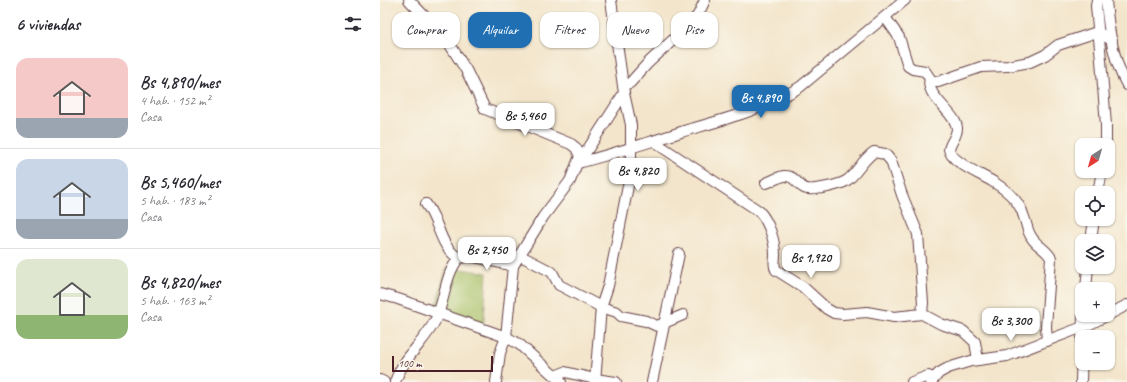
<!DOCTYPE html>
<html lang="es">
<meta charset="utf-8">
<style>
body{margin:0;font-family:Caveat,sans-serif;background:#f2f2f3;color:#2b2b33;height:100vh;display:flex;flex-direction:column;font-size:15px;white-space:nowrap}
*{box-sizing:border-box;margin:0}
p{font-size:13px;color:#7c7c81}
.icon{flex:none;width:22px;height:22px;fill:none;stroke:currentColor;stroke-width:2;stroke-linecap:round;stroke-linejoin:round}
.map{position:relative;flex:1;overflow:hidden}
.side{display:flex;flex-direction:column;background:#fff;width:380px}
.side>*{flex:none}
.top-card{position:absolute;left:12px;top:12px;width:380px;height:36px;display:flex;gap:8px}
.needle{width:26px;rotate:217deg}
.buttons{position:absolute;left:695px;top:138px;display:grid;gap:8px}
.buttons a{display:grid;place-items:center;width:40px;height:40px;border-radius:8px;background:#fff;box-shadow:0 1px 3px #0004;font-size:20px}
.scale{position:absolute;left:12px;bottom:10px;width:101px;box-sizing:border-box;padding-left:4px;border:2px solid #4a1f2b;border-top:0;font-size:11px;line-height:14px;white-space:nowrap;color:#4a1f2b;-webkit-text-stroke:3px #fbf7ec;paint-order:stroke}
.price{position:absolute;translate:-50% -34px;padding:0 9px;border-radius:8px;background:#fff;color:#222;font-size:13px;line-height:26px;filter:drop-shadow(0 1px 2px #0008)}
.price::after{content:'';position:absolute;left:50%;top:24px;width:12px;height:9px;margin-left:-6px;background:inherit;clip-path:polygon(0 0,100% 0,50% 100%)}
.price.on{background:#1f6fb2;color:#fff}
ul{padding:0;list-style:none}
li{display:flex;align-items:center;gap:12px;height:100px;padding:0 16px}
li+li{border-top:1px solid #e1e1e2}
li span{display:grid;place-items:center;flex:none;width:112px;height:80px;border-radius:12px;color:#555}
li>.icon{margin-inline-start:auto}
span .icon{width:48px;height:48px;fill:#fffc;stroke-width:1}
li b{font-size:17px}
h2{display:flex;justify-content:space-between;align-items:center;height:48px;padding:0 16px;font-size:17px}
.chip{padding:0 14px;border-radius:12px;background:#fff;box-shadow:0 1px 3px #0004;font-size:14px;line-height:36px}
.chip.on{background:#1f6fb2;color:#fff}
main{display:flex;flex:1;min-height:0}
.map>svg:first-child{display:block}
.green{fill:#a7c066;stroke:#787048}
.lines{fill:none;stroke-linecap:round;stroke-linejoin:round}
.minor-casing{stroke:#633d43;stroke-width:12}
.minor{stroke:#fff;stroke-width:10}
</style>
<main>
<section class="side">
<h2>6 viviendas<svg class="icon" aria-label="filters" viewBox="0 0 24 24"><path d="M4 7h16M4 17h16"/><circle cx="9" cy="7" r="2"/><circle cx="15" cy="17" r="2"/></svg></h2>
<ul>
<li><span style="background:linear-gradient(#f6c9c9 75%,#9aa5b1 0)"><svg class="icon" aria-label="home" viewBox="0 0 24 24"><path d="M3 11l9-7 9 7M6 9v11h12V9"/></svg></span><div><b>Bs 4,890/mes</b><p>4 hab. · 152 m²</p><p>Casa</p></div></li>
<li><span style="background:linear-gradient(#c9d6e8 75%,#9aa5b1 0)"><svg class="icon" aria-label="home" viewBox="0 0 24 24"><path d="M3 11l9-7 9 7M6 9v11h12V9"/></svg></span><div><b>Bs 5,460/mes</b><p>5 hab. · 183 m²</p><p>Casa</p></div></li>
<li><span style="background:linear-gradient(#dfe7d0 70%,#8fb573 0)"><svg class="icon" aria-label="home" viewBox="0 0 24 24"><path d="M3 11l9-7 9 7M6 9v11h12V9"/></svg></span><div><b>Bs 4,820/mes</b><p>5 hab. · 163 m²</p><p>Casa</p></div></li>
</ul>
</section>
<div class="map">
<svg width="747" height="382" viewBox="0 0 747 382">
<rect width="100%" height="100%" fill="#fbf7ec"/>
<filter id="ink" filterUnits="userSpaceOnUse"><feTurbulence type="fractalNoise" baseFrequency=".025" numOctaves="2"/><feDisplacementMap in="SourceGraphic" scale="8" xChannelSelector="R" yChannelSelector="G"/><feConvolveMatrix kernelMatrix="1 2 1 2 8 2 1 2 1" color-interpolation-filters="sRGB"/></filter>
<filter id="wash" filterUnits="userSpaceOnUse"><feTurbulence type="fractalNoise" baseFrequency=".012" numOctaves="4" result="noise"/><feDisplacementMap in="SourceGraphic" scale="16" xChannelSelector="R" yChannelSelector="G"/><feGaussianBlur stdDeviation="0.9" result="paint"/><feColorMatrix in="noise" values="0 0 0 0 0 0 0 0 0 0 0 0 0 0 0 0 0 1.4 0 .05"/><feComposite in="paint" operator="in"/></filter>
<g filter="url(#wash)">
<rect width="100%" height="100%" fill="#f3e5cb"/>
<!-- green -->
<polygon class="green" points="67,267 107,273 103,331 54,312"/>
</g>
<g filter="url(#ink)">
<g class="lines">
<!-- minor casing -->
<g class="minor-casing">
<g id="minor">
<polyline points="29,0 67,40 86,70 105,109 191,144 196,148 200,156 190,181 163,217 133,266 126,337 120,353 116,382"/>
<polyline points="717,0 716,6 721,60 726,125 726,145"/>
<path d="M726,0C728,27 733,61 747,85"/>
<polyline points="505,17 519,37 528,66 533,69 545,71 551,80 558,82 601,67 628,66 650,62 665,55 678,45 714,33 719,33 732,40"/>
<path d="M550,79C544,95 576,113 577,128C577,137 571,141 569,149C570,162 603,175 615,183C628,191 640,202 644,217C647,225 647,231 652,238C657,246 666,249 671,258L666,326L667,341"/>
<polyline points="243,85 250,83 268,63 309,25 318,15 325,0"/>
<path d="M276,141L279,145L379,211C389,222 395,241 395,255C395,261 393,265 396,270L423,287L447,309L454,313L463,314L487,312L514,317L542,314L561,324L583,331L595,342L598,360"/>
<polyline points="200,156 206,152 244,93"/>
<path d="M198,163C233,154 266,143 301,132C342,120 383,110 420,87L525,0"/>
<path d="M386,183C392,181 398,177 404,176C414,175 417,184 424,188C431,192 459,185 466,181C476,175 482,160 494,152L505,154L511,161L522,195L538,234L543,303L542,314"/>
<polyline points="718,193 722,171"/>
<path d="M46,204C60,222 59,247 79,258"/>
<polyline points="711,241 714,219"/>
<polyline points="139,255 172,272 179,285 183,287 221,307 237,312 241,316 266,321 277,326 303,315"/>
<polyline points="706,289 708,267"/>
<polyline points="0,294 18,299 126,337 139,344 181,382"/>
<polyline points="728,315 747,305"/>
<polyline points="175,376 185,372 215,379 236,382"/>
<polyline points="0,380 4,382"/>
<path d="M15,382C23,357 45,342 56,319C65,300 65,274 79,258L90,256L133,266"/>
<polyline points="215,382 221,307 228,286 251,171 251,125 244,93 231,0"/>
<polyline points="272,382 299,254"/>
<polyline points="532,382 548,376 554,378"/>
<polyline points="551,382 559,373 568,368 591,361 627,356 708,325 728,315"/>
<polyline points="701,382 703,315"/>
</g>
</g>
<!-- minor -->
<use href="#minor" class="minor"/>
</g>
</g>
</svg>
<div class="buttons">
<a><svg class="needle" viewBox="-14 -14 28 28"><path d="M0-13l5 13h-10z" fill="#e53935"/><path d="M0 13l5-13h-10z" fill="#7c7c81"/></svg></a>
<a><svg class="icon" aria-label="locate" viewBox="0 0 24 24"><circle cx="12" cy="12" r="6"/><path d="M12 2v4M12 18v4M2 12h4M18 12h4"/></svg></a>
<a><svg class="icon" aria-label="layers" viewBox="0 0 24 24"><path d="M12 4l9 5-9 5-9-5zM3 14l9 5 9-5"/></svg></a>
<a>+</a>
<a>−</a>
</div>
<div class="scale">100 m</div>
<b class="price on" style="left:381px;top:119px">Bs 4,890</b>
<b class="price" style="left:145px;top:137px">Bs 5,460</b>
<b class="price" style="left:258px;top:192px">Bs 4,820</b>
<b class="price" style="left:107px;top:271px">Bs 2,450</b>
<b class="price" style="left:431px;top:279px">Bs 1,920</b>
<b class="price" style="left:631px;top:342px">Bs 3,300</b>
<div class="top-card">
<a class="chip">Comprar</a>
<a class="chip on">Alquilar</a>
<a class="chip">Filtros</a>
<a class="chip">Nuevo</a>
<a class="chip">Piso</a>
</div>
</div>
</main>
